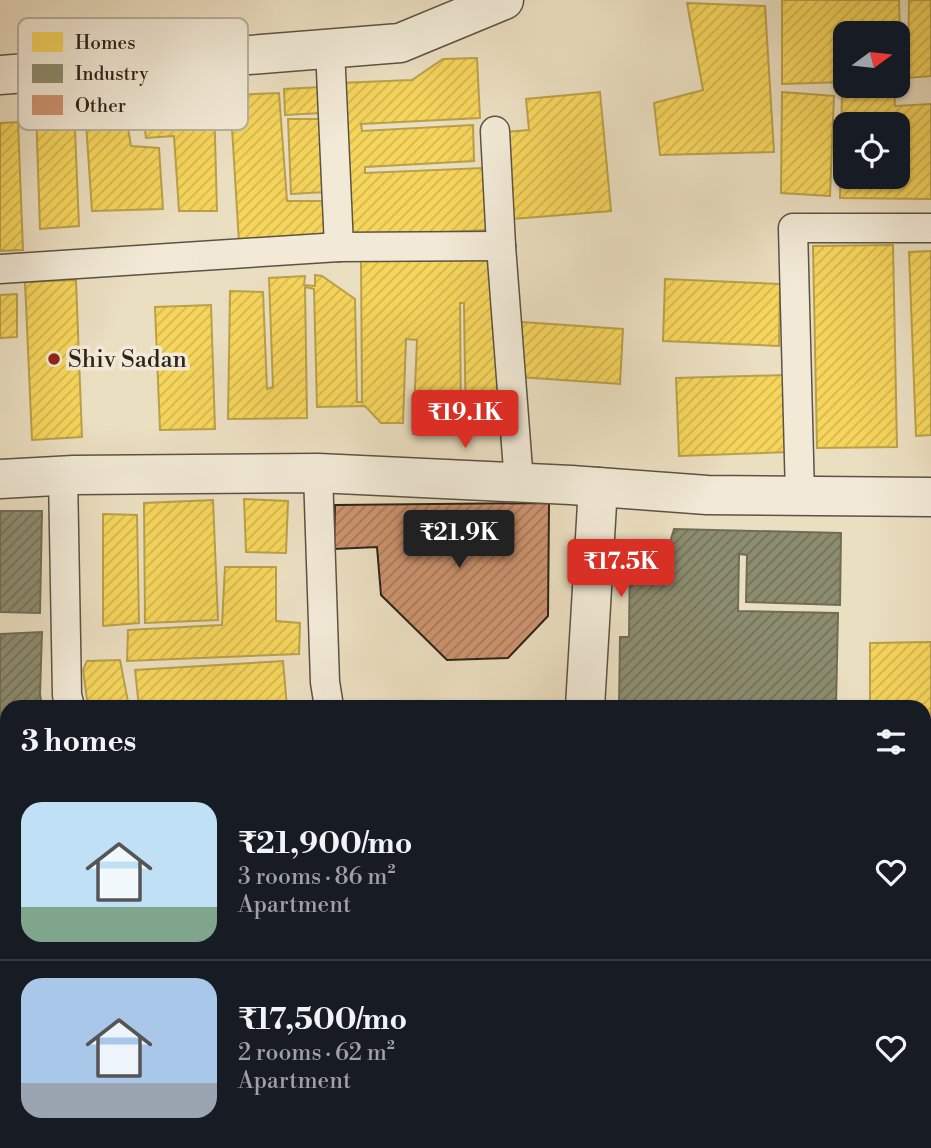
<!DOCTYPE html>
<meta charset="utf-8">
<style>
body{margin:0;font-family:"Libre Bodoni",serif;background:#20242c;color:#f1f3f6;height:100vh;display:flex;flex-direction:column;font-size:26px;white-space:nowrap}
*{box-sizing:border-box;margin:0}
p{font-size:23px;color:#9ea1a6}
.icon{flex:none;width:38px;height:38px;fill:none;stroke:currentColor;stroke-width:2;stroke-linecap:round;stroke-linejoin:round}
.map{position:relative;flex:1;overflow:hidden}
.details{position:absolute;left:0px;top:700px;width:931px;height:448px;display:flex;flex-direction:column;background:#171b24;border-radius:21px 21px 0 0;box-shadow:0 2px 5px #0004}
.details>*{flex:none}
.needle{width:46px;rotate:75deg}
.fabs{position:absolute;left:833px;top:21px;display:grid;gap:14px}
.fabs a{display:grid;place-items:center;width:77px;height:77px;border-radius:14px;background:#171b24;box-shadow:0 2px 5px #0004;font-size:35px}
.price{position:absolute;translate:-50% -60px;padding:0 16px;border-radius:7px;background:#d93025;color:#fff;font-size:23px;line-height:46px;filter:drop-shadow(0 2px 4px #0008)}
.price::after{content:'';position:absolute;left:50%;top:42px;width:21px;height:16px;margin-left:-10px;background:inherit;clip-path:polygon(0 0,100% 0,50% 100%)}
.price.on{background:#222;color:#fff}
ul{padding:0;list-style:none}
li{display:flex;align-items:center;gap:21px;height:175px;padding:0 21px}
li+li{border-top:2px solid #363941}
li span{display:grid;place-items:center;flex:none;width:196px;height:140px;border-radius:21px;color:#555}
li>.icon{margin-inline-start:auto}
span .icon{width:84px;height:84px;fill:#fffc;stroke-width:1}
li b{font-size:30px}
h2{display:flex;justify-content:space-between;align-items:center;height:84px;padding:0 21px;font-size:30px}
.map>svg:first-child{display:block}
.water{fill:url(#water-waves);stroke:#6e8073;stroke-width:2}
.homes{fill:url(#homes-hatch);stroke:#baa048;stroke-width:2;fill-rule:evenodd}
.industry{fill:url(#industry-hatch);stroke:#706d55;stroke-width:2}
.building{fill:url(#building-hatch);stroke:#2d241b;stroke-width:2}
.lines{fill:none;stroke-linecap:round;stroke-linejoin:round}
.service-casing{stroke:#5c5344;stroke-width:31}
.minor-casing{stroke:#5c5344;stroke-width:41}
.service{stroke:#f2ead7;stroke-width:28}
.minor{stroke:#f2ead7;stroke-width:38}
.poi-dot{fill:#8f2418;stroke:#f2ead7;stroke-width:2.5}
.labels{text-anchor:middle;stroke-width:7;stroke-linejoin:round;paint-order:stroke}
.poi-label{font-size:24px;fill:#2d241b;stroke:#f2ead7;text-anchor:start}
.key{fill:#f2ead7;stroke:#b7af9f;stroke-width:2}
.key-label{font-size:19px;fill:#2d241b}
</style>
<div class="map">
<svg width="931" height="1148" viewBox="0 0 931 1148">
<defs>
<pattern id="water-waves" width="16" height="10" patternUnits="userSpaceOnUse" patternTransform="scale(1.75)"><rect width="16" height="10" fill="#99bdad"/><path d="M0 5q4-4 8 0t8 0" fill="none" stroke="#84a294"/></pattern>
<pattern id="homes-hatch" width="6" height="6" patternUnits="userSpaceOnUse" patternTransform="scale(1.75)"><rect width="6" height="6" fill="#f6d55c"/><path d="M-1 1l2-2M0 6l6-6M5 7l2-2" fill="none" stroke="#d3b74f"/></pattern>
<pattern id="industry-hatch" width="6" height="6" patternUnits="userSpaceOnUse" patternTransform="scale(1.75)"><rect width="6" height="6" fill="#8c8c6e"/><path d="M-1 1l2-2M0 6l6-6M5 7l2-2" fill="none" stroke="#73725a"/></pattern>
<pattern id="building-hatch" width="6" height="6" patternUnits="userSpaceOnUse" patternTransform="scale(1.75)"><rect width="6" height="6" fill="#cd9470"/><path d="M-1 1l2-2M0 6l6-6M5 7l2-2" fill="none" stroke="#a7795b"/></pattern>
</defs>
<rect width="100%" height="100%" fill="#ebdfc1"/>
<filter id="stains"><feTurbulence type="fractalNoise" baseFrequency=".00286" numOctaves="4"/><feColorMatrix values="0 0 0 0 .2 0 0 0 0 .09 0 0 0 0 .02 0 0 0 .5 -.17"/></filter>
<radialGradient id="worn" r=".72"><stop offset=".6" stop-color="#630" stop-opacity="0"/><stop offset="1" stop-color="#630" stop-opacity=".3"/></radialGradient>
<!-- water -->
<polygon class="water" points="0,984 7,984 7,1126 5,1131 0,1132"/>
<!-- homes -->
<g class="homes">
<polygon points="782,0 899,0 901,81 898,81 898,33 845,33 845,82 782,84"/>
<polygon points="909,0 931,0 931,76 908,78"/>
<polygon points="687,3 765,6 774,152 660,155 654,103 703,90"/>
<polygon points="477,58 480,118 361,124 362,131 473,125 474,161 365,167 365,173 483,168 487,230 346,237 339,83 412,80 443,59"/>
<polygon points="321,87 322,113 285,115 284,89"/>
<path d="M894,87L895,106L931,104V199L840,198L842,91ZM845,124H898V177H845Z"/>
<polygon points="600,92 611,211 513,219 505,132 529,130 526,99"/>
<polygon points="782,92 834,96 830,196 781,193"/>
<polygon points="279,93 287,201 326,201 327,238 239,243 230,95"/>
<polygon points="214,102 217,211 179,211 174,136 146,138 142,104"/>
<polygon points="74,107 79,226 40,229 36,110"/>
<polygon points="126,116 131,146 159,148 163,209 92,211 86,123"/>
<polygon points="288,119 323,119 326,192 291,194"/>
<polygon points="18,122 23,250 0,251 0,123"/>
<polygon points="893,245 897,447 817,448 813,246"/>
<polygon points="931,251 931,435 916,436 909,252"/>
<polygon points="492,253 506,434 466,435 464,303 460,303 461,435 413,434 417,340 406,339 403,423 381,423 365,406 317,407 314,289 305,287 307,418 228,419 230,291 263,292 267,389 273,387 269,278 305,276 304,285 315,286 315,275 322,276 355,299 357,402 362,402 361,258"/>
<polygon points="665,279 780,284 779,346 663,341"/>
<polygon points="76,280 82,437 32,440 25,282"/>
<polygon points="17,294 17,337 0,338 0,295"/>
<polygon points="211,305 215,429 160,430 155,307"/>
<polygon points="522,322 623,329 620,384 519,377"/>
<polygon points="786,375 789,452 679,456 676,378"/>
<polygon points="244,499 288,501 286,553 246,552"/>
<polygon points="213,500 218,620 145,623 144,503"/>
<polygon points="103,514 137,515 139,623 103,626"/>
<polygon points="225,567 276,567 276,621 300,623 299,654 127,661 128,630 222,625"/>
<polygon points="931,642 931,747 924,747 924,707 870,707 870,643"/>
<polygon points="120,660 129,707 88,707 83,670 87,661"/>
<polygon points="283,661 287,707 139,707 135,670"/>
<polygon points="931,786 931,905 924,905 924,787"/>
<polygon points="36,1141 126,1141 127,1148 36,1148"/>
<rect x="403" y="1141" width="114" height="7"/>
</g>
<!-- industry -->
<g class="industry">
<polygon points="0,511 42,511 40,613 0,612"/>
<polygon points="674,529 841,533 840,605 746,602 747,555 739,554 738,611 838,613 836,707 619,707 620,637 629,637 630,551 667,552"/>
<polygon points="42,632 40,694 42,707 7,707 7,824 0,825 0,634"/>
<rect x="0" y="905" width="7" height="48"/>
<polygon points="924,1012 931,1012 931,1068 924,1067"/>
<polygon points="931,1074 931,1140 926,1140"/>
<polygon points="274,1141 346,1141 346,1148 275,1148"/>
<polygon points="662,1141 726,1141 726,1145"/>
</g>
<!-- building -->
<polygon class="building" points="549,503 548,616 508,658 447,660 381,595 377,547 334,549 335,505"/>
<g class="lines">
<!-- service casing -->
<g class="service-casing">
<g id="service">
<polyline points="330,49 339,247"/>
<polyline points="495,131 501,246 519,483"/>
<polyline points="0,269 339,247 501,246"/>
<polyline points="318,473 325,682 329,707"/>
<polyline points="63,475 67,695 70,707"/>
<polyline points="800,496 793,228 931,228"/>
<polyline points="152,1141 153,1148"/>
<polyline points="380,1141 380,1148"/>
</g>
</g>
<!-- minor casing -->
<g class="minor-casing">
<g id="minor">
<polyline points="0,75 400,43 504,0"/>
<polyline points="0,479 74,475 318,473 571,485 707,495 931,497"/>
<polyline points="585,707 598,487"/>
<polyline points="924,930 931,930"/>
<polyline points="565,1148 565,1141"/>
</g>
</g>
<!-- service -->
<use href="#service" class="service"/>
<!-- minor -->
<use href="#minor" class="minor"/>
</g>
<!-- markers -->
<circle class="poi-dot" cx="54" cy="359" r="7"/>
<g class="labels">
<!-- poi labels -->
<g class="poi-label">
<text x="68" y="367">Shiv Sadan</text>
</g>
</g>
<!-- legend -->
<rect x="18" y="18" width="230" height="112" rx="10" class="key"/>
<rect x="32" y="32" width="31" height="20" fill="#f6d55c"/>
<rect x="32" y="64" width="31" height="19" fill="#8c8c6e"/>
<rect x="32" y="95" width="31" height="20" fill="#cd9470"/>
<g class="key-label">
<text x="75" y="49">Homes</text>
<text x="75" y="80">Industry</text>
<text x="75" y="112">Other</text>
</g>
<rect width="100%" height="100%" filter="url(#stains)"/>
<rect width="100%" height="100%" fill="url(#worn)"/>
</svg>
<div class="fabs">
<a><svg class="needle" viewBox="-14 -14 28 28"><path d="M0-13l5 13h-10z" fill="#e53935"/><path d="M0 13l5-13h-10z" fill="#9ea1a6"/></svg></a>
<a><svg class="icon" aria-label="locate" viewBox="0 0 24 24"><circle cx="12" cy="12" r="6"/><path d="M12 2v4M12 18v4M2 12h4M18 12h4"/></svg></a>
</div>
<b class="price" style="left:465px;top:450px">₹19.1K</b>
<b class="price on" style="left:459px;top:570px">₹21.9K</b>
<b class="price" style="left:621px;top:599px">₹17.5K</b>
<section class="details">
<h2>3 homes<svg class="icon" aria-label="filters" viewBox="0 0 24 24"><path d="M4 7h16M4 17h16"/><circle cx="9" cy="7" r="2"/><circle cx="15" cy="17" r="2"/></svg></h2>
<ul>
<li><span style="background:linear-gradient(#bfe0f5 75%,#7fa58c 0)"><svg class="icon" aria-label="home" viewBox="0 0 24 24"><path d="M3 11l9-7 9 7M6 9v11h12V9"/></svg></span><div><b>₹21,900/mo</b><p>3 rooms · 86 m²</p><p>Apartment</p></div><svg class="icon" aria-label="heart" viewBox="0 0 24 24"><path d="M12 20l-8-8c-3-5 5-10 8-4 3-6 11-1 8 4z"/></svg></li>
<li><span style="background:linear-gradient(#a9c7e8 75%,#9aa5b1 0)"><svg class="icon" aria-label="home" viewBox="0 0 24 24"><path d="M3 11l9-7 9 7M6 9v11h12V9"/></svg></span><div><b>₹17,500/mo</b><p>2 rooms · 62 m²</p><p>Apartment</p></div><svg class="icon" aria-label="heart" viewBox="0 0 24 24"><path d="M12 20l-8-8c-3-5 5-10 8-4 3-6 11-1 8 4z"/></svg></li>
</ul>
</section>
</div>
